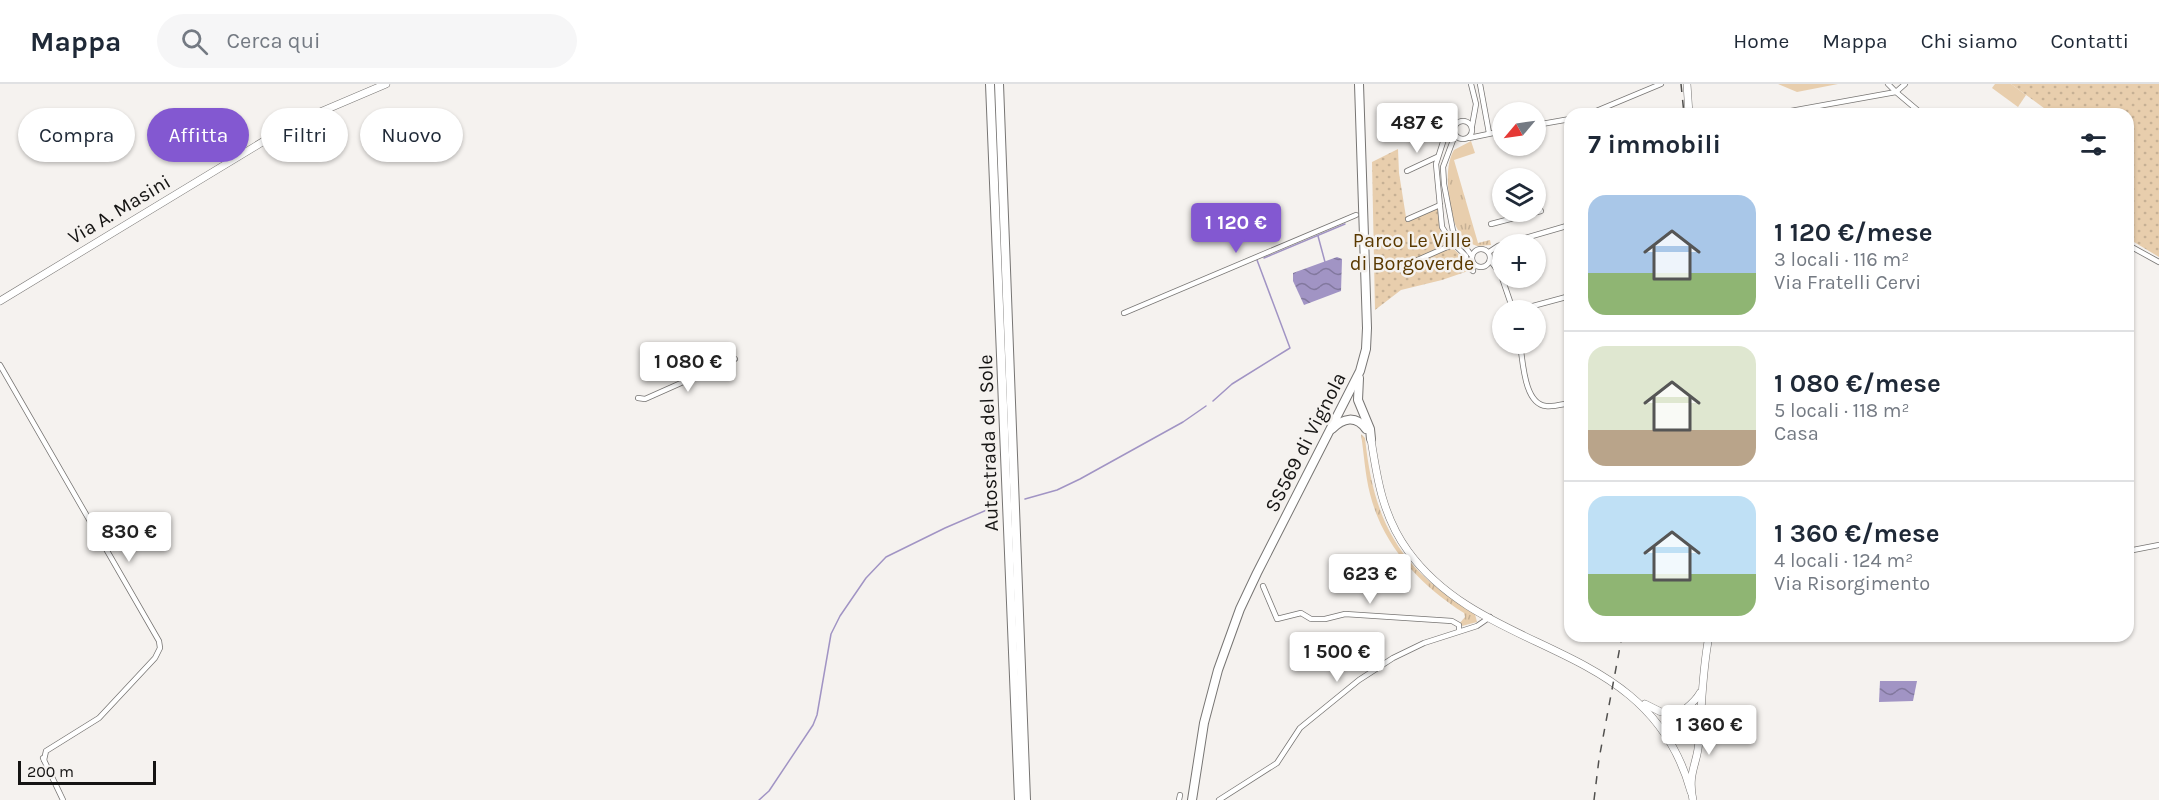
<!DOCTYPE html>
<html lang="it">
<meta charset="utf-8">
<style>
body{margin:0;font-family:Karla,sans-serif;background:#f6f6f7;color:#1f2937;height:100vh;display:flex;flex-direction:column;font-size:22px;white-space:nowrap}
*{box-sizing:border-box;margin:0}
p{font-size:20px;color:#747a83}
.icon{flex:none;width:33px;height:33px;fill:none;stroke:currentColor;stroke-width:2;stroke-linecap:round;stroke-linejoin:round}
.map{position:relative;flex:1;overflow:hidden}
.drawer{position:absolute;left:1564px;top:24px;width:570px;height:534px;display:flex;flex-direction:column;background:#fff;border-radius:18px;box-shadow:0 2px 4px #0004}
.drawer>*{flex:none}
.banner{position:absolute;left:18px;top:24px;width:570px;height:54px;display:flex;gap:12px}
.needle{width:39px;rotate:241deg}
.fabs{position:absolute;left:1492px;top:18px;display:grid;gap:12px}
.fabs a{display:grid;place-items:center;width:54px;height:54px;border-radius:50%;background:#fff;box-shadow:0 2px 4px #0004;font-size:30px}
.scale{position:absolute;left:18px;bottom:15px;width:138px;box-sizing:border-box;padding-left:6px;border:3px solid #151413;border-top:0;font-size:16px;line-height:21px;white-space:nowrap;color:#151413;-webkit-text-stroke:4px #f5f2ef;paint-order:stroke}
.price{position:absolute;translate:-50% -51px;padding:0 14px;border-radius:6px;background:#fff;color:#222;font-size:20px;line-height:39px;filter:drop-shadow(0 2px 3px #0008)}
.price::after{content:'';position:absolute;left:50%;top:36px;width:18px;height:14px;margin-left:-9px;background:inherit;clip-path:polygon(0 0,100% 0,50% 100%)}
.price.on{background:#8358d1;color:#fff}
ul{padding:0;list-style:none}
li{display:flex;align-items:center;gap:18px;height:150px;padding:0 24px}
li+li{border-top:2px solid #e0e1e3}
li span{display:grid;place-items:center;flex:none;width:168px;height:120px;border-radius:18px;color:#555}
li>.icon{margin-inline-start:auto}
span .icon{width:72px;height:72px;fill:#fffc;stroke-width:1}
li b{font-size:26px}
h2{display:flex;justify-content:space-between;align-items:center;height:72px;padding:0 24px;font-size:26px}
.tag{padding:0 21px;border-radius:27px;background:#fff;box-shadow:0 2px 4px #0004;font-size:21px;line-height:54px}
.tag.on{background:#8358d1;color:#fff}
header{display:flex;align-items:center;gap:36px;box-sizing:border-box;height:84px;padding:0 30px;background:#fff;border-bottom:2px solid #e0e1e3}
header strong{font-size:28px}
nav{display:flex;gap:33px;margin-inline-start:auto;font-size:21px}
.search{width:420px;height:54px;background:#f6f6f7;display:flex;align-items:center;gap:15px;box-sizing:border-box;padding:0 21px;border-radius:33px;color:#747a83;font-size:22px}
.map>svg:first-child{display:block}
.grass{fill:url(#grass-tufts)}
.park{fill:url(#park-dots)}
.pitch{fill:#e8cead}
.water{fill:url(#water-waves)}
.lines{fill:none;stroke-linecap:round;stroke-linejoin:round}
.stream{stroke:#a194c4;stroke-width:1.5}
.street-casing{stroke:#777573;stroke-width:6}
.secondary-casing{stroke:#777573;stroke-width:8}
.highway-casing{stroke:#777573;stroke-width:10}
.street{stroke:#fff;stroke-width:4.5}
.secondary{stroke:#fff;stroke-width:7}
.highway{stroke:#fff;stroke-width:8}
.rail{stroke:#51504e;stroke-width:1.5;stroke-dasharray:8 8;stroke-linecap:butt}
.labels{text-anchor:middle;stroke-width:5;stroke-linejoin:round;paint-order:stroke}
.street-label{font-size:20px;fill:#151413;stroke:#f5f2ef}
.park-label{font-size:20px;fill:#5a3900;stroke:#f5f2ef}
</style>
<header>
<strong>Mappa</strong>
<div class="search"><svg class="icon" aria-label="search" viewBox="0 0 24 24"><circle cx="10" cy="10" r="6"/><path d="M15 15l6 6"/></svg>Cerca qui</div>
<nav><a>Home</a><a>Mappa</a><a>Chi siamo</a><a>Contatti</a></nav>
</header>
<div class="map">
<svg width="2159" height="716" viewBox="0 0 2159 716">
<defs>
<pattern id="grass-tufts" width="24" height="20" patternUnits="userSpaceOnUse" patternTransform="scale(1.5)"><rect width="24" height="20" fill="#e8cead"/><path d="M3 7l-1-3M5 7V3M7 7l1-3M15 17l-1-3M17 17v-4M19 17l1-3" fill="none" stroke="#c6b094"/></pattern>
<pattern id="park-dots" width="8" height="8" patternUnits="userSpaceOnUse" patternTransform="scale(1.5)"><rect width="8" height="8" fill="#e8cead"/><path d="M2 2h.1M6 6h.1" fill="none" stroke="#c6b094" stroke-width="1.8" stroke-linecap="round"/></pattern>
<pattern id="water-waves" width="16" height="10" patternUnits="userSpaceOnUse" patternTransform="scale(1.5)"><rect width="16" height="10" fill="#a194c4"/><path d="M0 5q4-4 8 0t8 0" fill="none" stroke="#82789e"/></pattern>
</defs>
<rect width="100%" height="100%" fill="#f5f2ef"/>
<!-- grass -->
<g class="grass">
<path d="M1471,57L1475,69L1454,76L1478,159L1490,156L1491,161L1477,162L1467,158C1462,152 1456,145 1454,137C1449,118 1443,84 1454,66Z"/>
<path d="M1361,350L1365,354C1374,440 1400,485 1475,530L1477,538L1462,542L1459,540L1465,533L1464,529C1420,501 1383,462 1370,410C1365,390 1364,370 1361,350Z"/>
</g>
<!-- park -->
<g class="park">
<polygon points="2011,0 2159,0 2159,173 2129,155 2128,30 2052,30"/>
<path d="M1398,65L1399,89L1406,133L1437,120C1439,133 1440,146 1447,157C1455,170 1462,166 1463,184L1468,187L1442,196L1401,206L1375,226L1372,78Z"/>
</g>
<!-- pitch -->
<g class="pitch">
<polygon points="1778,0 1838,0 1797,8"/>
<polygon points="1995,0 2011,0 2026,11 2018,23 1992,4"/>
</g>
<!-- water -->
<g class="water">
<polygon points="1337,173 1342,175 1341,207 1304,221 1293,197 1293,189"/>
<polygon points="1880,597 1917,597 1913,617 1879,618"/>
</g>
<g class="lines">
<!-- stream -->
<g class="stream">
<polyline points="1318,152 1325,178"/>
<polyline points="1264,174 1345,140"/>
<polyline points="1213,317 1232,300 1290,264 1257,176"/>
<polyline points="1025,415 1057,406 1080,395 1183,338 1206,322"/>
<polyline points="759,716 769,707 813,641 817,631 831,550 840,532 866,494 886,473 945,444 996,422"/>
</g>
<!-- street casing -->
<g class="street-casing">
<g id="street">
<polyline points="1471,0 1476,20 1472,42"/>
<polyline points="1480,0 1489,49"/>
<polyline points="1888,0 1896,8 1905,0"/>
<polyline points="1589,30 1661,0"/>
<polyline points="1774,30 1896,8 1922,30"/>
<circle cx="1463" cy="46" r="9"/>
<polyline points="1536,41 1570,35"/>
<polyline points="1455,51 1443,83 1444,100 1453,147 1472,172"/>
<polyline points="1469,54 1503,47"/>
<polyline points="1444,55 1436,80 1442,143 1450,156 1466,172 1466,182 1473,187"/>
<polyline points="1407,87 1437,73"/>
<polyline points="1408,135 1440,121"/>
<polyline points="1491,140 1541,127"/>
<polyline points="2128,161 2159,178"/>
<circle cx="1481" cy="174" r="9"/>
<polyline points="1489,168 1498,162 1570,141"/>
<polyline points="1490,176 1501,191 1513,226"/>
<polyline points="1413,178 1454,160"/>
<polyline points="1518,226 1570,212"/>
<polyline points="1124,229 1356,131"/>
<path d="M1520,260C1523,277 1524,320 1546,322C1554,323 1563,320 1570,319"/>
<polyline points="0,281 159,557 160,564 155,574 99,634 46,667 44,676"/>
<polyline points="638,314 645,315 735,275"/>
<polyline points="2128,467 2159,461"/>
<polyline points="1263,502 1277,535 1301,529 1311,535 1325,535 1345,530 1452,537 1459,541 1459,547"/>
<polyline points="43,674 63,716"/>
<polyline points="1179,716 1180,711"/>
<polyline points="1219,716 1277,679 1300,644 1359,596 1393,574 1424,559 1477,542 1490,533"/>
</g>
</g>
<!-- secondary casing -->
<g class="secondary-casing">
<g id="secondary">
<polyline points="1687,0 1689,30"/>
<polyline points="0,217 292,40 386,0"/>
<path d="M1371,355C1377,395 1383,433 1408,467C1487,576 1649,554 1691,708"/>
<polyline points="1645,620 1661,628 1682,628"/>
<path d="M1668,653C1666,633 1692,625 1700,609"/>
<path d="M1668,653C1682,657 1693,650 1699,637"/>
<path d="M1693,716C1687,688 1698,680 1699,656C1702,620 1702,588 1709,552"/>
</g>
</g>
<!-- highway casing -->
<g class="highway-casing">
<g id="highway">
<polyline points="990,0 1019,716"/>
<polyline points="999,0 1026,716"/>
<polyline points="1359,294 1358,316 1370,345 1371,355"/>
<path d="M1332,345C1343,334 1356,331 1366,345"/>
<polyline points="1192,716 1204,639 1218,586 1240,525 1257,489 1360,287 1366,265 1367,244 1359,0"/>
</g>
</g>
<!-- street -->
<use href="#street" class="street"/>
<!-- secondary -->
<use href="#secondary" class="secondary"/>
<!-- highway -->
<use href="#highway" class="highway"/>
<!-- rail -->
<g class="rail">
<polyline points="1681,0 1684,30"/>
<polyline points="1594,716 1599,675 1622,552"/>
</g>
</g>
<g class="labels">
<!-- street labels -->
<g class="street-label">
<text transform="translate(119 125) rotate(-31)" y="7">Via A. Masini</text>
<text transform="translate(1305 358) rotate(-63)" y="7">SS569 di Vignola</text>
<text transform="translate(988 359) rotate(-92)" y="7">Autostrada del Sole</text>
</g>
<!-- park labels -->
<g class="park-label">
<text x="1412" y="163">Parco Le Ville<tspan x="1412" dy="23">di Borgoverde</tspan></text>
</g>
</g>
</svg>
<div class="fabs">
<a><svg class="needle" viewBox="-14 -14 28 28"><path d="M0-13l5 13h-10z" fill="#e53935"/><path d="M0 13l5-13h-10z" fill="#747a83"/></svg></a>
<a><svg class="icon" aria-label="layers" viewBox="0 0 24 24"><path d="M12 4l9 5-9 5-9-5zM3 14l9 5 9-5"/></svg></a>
<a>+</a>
<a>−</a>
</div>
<div class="scale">200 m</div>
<b class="price" style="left:1417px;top:70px">487 €</b>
<b class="price on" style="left:1236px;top:170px">1 120 €</b>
<b class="price" style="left:688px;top:309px">1 080 €</b>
<b class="price" style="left:129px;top:479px">830 €</b>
<b class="price" style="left:1370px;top:521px">623 €</b>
<b class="price" style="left:1337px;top:599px">1 500 €</b>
<b class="price" style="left:1709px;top:672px">1 360 €</b>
<div class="banner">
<a class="tag">Compra</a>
<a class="tag on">Affitta</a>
<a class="tag">Filtri</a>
<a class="tag">Nuovo</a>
</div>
<section class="drawer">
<h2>7 immobili<svg class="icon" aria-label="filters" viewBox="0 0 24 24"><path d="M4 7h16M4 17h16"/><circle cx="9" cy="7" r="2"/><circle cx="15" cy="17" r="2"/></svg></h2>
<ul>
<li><span style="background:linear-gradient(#a9c7e8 65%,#8fb573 0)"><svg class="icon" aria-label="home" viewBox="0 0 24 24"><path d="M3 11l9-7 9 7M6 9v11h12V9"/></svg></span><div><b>1 120 €/mese</b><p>3 locali · 116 m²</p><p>Via Fratelli Cervi</p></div></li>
<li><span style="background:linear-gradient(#dfe7d0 70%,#b9a48a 0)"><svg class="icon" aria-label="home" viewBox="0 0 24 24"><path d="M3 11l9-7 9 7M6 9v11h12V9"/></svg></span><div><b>1 080 €/mese</b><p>5 locali · 118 m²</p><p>Casa</p></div></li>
<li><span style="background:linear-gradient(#bfe0f5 65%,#8fb573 0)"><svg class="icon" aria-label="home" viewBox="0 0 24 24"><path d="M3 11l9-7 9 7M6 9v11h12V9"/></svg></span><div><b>1 360 €/mese</b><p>4 locali · 124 m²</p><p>Via Risorgimento</p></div></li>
</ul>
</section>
</div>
